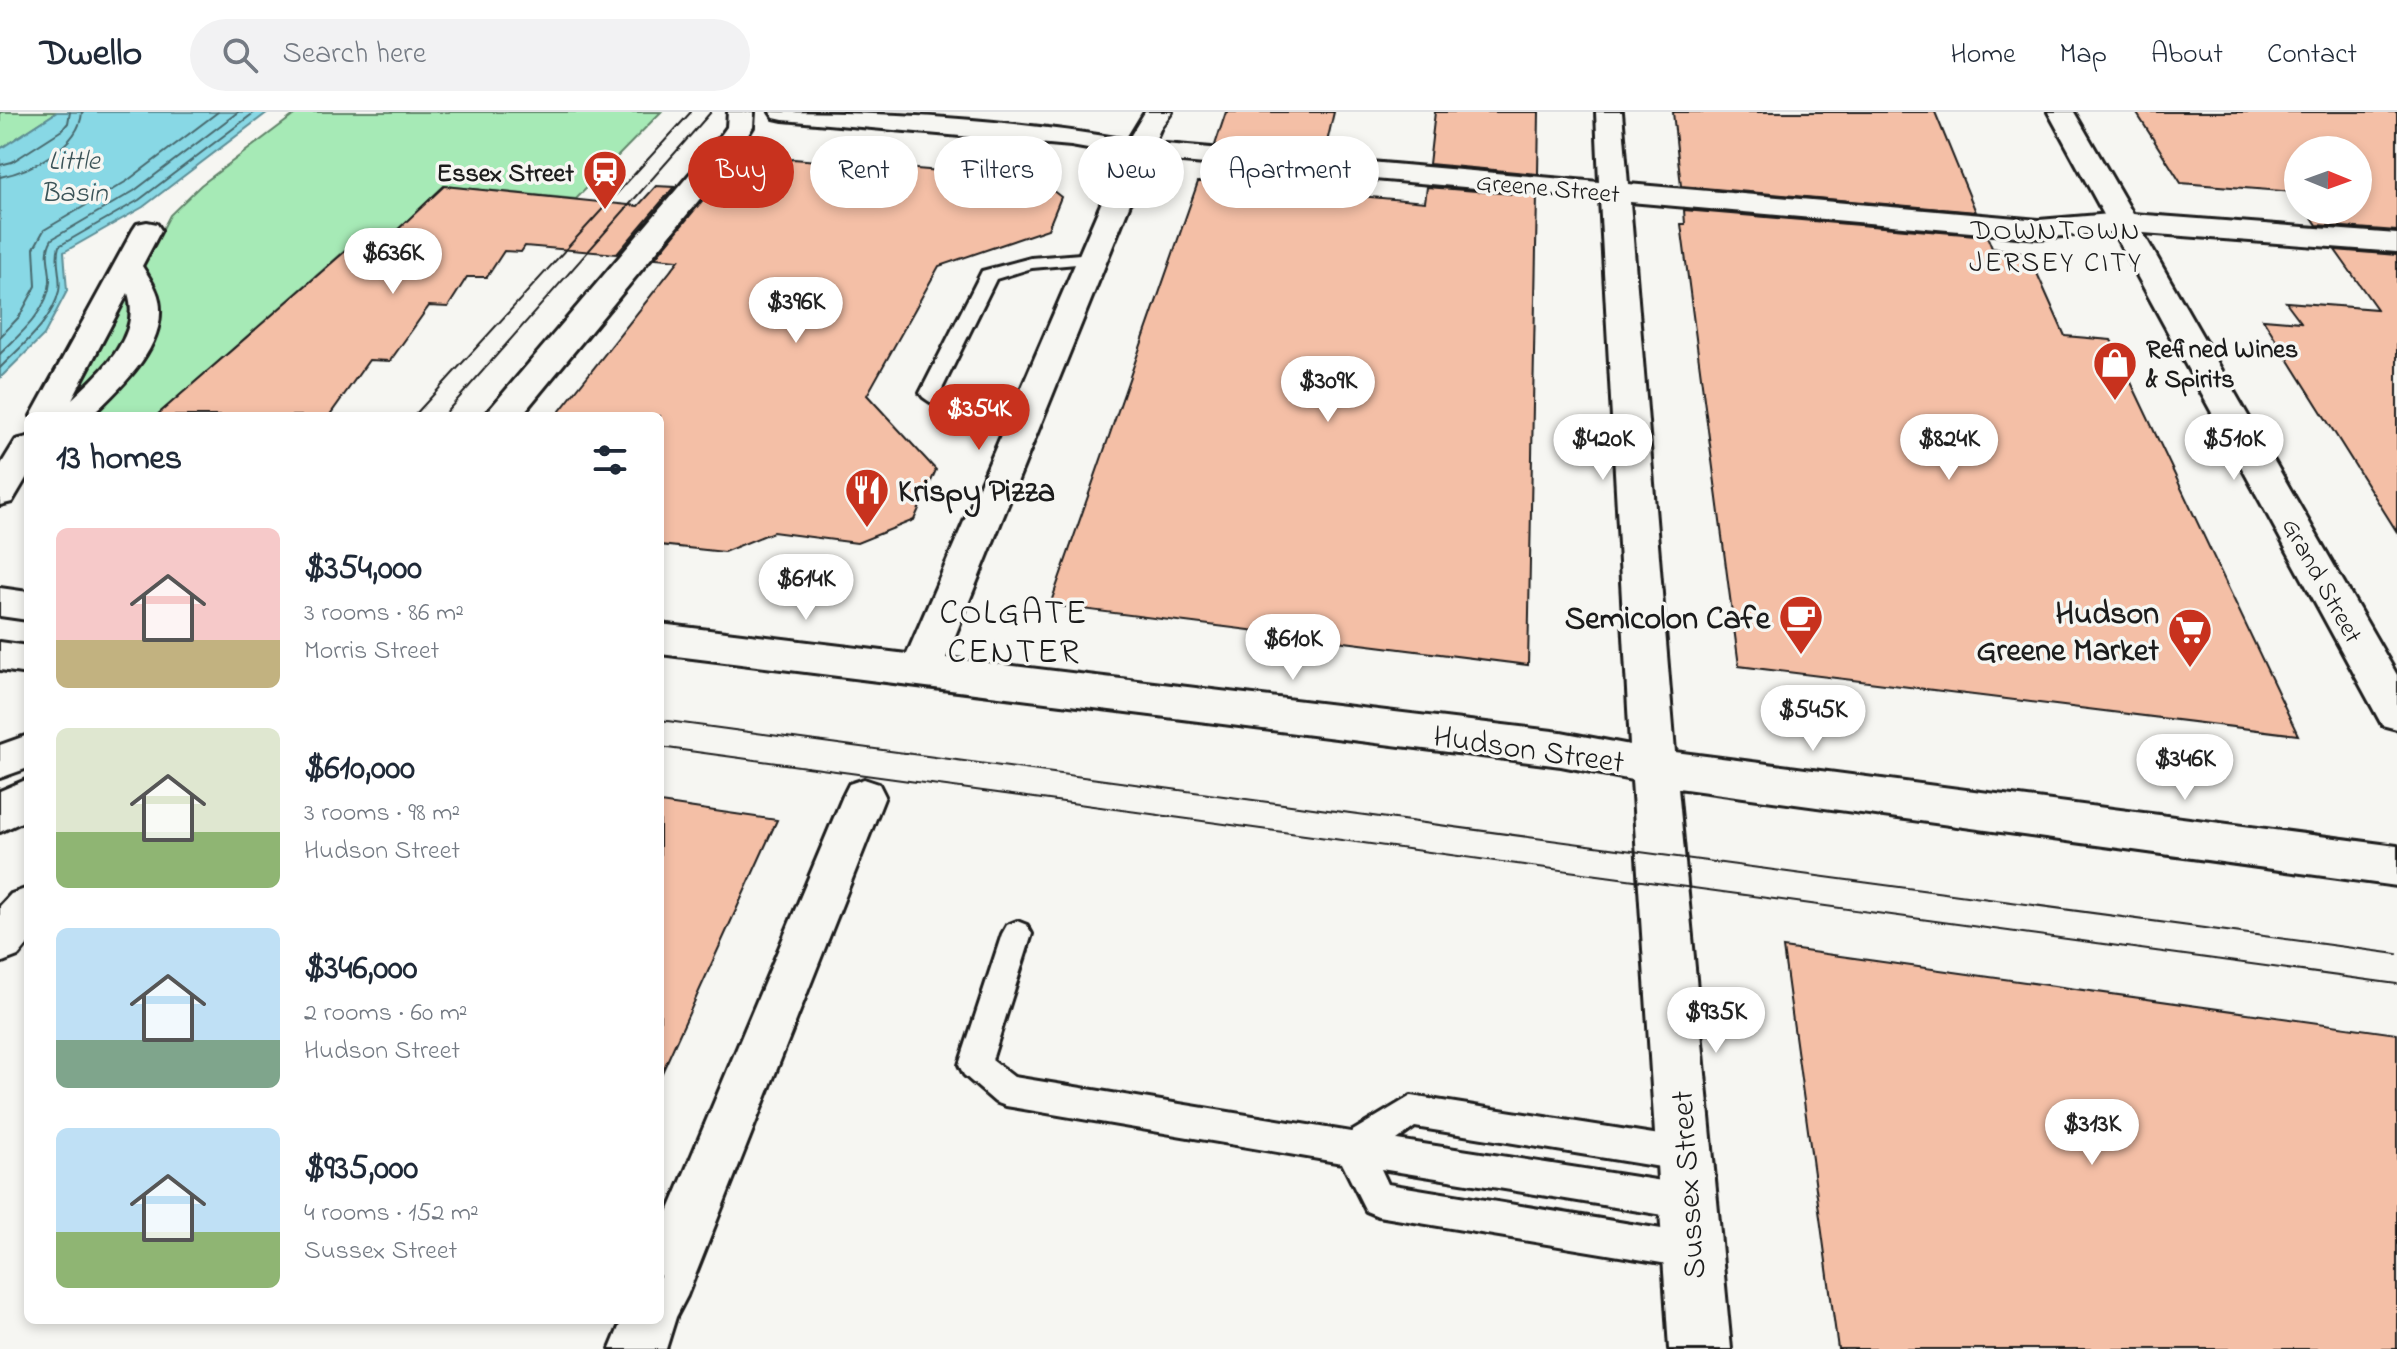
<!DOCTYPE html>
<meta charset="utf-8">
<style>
body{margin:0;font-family:"Indie Flower",sans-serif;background:#f2f2f3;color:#1f2937;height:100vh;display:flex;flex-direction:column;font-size:30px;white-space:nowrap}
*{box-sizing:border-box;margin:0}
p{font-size:26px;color:#747a83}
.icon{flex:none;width:44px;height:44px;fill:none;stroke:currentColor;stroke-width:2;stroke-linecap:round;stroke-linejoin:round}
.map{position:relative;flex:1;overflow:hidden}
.sheet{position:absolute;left:24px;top:300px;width:640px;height:912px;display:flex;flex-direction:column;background:#fff;border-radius:12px;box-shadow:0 4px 12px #0003}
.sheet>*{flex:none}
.hud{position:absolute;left:688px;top:24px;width:760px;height:72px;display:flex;gap:16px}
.needle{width:52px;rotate:91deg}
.controls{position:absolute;left:2284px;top:24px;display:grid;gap:16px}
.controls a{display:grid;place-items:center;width:88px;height:88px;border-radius:50%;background:#fff;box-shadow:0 4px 12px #0003;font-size:40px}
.price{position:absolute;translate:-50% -68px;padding:0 18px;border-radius:28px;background:#fff;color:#222;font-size:26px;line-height:52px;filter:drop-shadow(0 2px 4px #0008)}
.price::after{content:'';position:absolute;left:50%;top:48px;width:24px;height:18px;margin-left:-12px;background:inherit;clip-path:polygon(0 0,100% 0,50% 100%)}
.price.on{background:#c8321e;color:#fff}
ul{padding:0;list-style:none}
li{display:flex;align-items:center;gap:24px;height:200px;padding:0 32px}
li span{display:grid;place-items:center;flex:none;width:224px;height:160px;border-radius:12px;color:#555}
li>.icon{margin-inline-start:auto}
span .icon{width:96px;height:96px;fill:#fffc;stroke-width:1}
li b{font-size:34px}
h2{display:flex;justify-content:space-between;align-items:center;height:96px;padding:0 32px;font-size:34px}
.tag{padding:0 28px;border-radius:36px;background:#fff;box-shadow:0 4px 12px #0003;font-size:28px;line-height:72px}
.tag.on{background:#c8321e;color:#fff}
header{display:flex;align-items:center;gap:48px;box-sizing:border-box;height:112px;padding:0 40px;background:#fff;border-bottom:2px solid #e0e1e3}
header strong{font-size:38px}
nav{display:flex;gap:44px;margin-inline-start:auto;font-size:28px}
.search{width:560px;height:72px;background:#f2f2f3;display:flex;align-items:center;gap:20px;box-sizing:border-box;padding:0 28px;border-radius:44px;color:#747a83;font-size:30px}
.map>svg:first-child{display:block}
.green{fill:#a6eab6;stroke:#618369;stroke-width:2}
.water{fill:#88d8e5;stroke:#5d8d95;stroke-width:2}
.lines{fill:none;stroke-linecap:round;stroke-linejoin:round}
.shore{stroke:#47676c;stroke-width:2}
.building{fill:#f4bfa6;stroke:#1c1c1c;stroke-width:2}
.service-casing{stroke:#1c1c1c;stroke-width:6}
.pedestrian-casing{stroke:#1c1c1c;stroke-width:6}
.minor-casing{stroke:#1c1c1c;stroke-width:6}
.tertiary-casing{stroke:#1c1c1c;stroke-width:6}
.service{fill:#f6f6f2;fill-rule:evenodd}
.pedestrian{fill:#f6f6f2;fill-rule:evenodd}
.minor{fill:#f6f6f2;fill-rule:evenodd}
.tertiary{fill:#f6f6f2;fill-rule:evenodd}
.tram{stroke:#1c1c1c;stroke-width:2}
.labels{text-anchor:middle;stroke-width:7;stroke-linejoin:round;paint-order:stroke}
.far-poi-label{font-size:26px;font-weight:bold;fill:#1c1c1c;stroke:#f6f6f2;text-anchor:end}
.far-street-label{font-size:26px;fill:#1c1c1c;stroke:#f6f6f2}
.far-water-label{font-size:28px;font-style:italic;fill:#3c5458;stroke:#f6f6f2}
.far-neighbourhood-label{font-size:28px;letter-spacing:2px;fill:#1c1c1c;stroke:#f6f6f2}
.poi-label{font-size:32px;font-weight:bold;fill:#1c1c1c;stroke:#f6f6f2;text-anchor:end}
.street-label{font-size:32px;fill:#1c1c1c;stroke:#f6f6f2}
.neighbourhood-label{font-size:34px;letter-spacing:2px;fill:#1c1c1c;stroke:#f6f6f2}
</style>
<header>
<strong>Dwello</strong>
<div class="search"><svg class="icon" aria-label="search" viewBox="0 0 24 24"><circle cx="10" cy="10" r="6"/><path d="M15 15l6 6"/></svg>Search here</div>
<nav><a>Home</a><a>Map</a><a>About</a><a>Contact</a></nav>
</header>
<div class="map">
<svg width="2397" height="1237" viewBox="0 0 2397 1237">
<rect width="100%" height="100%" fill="#f6f6f2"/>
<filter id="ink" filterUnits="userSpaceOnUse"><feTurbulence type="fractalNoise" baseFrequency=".0125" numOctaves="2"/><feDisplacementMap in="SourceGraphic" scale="16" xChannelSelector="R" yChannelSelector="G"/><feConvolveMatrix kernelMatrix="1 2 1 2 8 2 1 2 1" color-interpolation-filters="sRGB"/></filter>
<g filter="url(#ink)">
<!-- green -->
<g class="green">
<polygon points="0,0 57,0 0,37"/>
<polygon points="298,0 661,0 576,87 444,74 390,125 364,122 156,304 66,304 170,103 201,73"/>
</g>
<!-- water -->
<polygon class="water" points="57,0 268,0 143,95 64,140 67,179 44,223 0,266 0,37"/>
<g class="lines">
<!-- shore -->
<g class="shore">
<polyline points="0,53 12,50 62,18 68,11 70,0"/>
<path d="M0,65C30,59 80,34 82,0"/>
<polyline points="0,225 19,205 36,174 34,136 44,118 127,69 218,0"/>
<path d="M0,242C19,223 48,199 50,170C51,154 43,142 52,127L134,79L238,0"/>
<path d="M0,256C21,234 52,210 59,179C62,164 54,149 59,134L139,88L255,0"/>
</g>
</g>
<!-- building -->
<g class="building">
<polygon points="1226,0 1334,0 1324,43 1215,33"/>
<polygon points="1435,0 1539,0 1538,62 1429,52"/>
<polygon points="1673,0 1935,0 1976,100 1681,74"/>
<polygon points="2136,0 2397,0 2397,119 2317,113 2307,98 2358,98 2358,38 2298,38 2298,86 2294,80 2181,71"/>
<polygon points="793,47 1038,67 1061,85 1048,117 939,154 867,283 936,358 914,408 857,431 773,420 724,440 660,433 660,304 556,304 679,148 655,146 710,79 732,81 751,58"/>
<polygon points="1207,55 1319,65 1316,80 1425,90 1427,75 1537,84 1528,553 1050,493 1198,70 1202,70"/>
<polygon points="444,74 638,94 656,74 674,75 617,142 525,134 521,140 504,139 487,165 467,165 448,195 429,194 390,249 369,248 329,304 156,304 365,122 390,125"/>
<polygon points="1684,98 1987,124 1992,136 2028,141 2065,224 2111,228 2298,623 1739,554 1681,112 1685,112"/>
<polygon points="2335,138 2397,143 2397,420 2263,207 2301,210 2286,190 2377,197"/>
<polygon points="660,691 777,708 660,965"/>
<polygon points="1783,836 2397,922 2397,1237 1838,1237"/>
</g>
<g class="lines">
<!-- service casing -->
<g class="service-casing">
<g id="service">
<path d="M1093,141L1099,142L1102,146L1099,150L1032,156L996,167L941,279L981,300L1030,308L1033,313L1030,318C995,327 951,305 923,285L920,281L982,159L1031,146Z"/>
<polygon points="1017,809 1027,813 1032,822 992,948 1014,965 1351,1020 1411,984 1685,1027 1697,1032 1702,1043 1697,1054 1685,1059 1415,1015 1397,1028 1688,1073 1700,1078 1705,1090 1700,1102 1688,1107 1381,1057 1388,1072 1692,1122 1704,1127 1709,1139 1704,1151 1692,1156 1378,1104 1366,1099 1342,1051 1006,994 995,990 964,963 959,953 1002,822 1007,813"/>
</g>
</g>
<!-- pedestrian casing -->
<g class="pedestrian-casing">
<g id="pedestrian">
<path d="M147,110L157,112L161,118L142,154C148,164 157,176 159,188C168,234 120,276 91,304H31L133,118L137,112ZM128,181C142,224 100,261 72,287Z"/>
<polygon points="28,325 28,363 12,390 0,393 0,354 16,328"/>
<polygon points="0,530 28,534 28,562 0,558"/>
<polygon points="28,623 28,656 0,666 0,633"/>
<polygon points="864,667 879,672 885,684 687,1184 676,1205 666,1237 610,1237 622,1208 660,1208 660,1119 843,684 849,672"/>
</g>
</g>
<!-- minor casing -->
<g class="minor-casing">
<g id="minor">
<polygon points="728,0 754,0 753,15 731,49 521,304 484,304 711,37 727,15"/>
<path d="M770,0C890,0 1010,7 1128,28L1145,0H1172L1161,15L1154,31L1599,70L1596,0H1622L1628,72L2039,108L2122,101L2132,104L2137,110L2132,116L2122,119L2039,126L1630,90L1675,640L2397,734V774L1678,676L1731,1237H1669L1632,668L1561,654L660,542V512L907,542L1122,43L1071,34L783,8L774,6ZM1148,47L1600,87L1630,633L1561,620L946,546Z"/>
<polygon points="0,476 28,480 28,508 0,504"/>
<polygon points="28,667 28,707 0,720 0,679"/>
<polygon points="28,776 28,832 18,844 0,851 0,794 11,782"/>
</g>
</g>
<!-- tertiary casing -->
<g class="tertiary-casing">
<polygon id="tertiary" points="2048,0 2074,0 2133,102 2397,122 2397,140 2143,121 2397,563 2397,617 2382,613"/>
</g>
<!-- service -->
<use href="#service" class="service"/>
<!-- pedestrian -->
<use href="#pedestrian" class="pedestrian"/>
<!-- minor -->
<use href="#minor" class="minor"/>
<!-- tertiary -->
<use href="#tertiary" class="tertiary"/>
<!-- tram -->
<g class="tram">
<polyline points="414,304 691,0"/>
<polyline points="443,304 711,0"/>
<polyline points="660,608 2397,842"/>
<polyline points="660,635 2397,872"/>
</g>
</g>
</g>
<!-- icons -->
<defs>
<g id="station-pin" transform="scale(2.3)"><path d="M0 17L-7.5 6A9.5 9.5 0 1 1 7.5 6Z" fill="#c8321e" stroke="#f6f6f2"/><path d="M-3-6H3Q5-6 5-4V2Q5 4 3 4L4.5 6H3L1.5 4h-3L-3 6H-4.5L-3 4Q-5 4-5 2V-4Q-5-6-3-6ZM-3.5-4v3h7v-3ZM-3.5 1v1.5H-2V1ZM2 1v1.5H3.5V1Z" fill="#fff"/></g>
<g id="shop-pin" transform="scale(2.3)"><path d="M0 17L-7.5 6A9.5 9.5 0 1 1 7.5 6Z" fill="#c8321e" stroke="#f6f6f2"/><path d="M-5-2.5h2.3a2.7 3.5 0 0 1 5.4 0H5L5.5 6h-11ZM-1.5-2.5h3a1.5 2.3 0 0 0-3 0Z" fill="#fff"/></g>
<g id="restaurant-pin" transform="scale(2.3)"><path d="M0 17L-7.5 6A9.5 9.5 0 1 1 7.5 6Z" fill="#c8321e" stroke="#f6f6f2"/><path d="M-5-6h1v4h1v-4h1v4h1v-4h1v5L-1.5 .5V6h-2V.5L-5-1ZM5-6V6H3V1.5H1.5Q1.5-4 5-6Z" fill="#fff"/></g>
<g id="cafe-pin" transform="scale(2.3)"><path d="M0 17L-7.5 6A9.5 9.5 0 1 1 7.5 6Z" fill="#c8321e" stroke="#f6f6f2"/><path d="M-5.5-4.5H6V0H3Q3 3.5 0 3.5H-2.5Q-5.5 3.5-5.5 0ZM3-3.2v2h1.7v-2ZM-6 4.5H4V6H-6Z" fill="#fff"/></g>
<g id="supermarket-pin" transform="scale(2.3)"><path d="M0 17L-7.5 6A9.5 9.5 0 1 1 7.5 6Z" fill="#c8321e" stroke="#f6f6f2"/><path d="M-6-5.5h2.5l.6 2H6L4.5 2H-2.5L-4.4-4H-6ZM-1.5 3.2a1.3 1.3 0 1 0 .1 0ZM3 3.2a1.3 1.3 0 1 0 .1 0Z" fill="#fff"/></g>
</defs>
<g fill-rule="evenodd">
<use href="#station-pin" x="605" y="60"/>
<use href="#shop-pin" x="2115" y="251"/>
<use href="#restaurant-pin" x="867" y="378"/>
<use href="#cafe-pin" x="1801" y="505"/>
<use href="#supermarket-pin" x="2190" y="518"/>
</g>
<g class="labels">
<!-- far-poi labels -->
<g class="far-poi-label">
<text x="574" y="69">Essex Street</text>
<text x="2146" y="245" text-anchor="start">Refined Wines<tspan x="2146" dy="30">&amp; Spirits</tspan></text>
</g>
<!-- far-street labels -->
<g class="far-street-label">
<text transform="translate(1548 75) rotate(5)" y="9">Greene Street</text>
<text transform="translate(2323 468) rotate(61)" y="9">Grand Street</text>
</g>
<!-- far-water labels -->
<g class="far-water-label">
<text x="74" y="57">Little<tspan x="74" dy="32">Basin</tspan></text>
</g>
<!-- far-neighbourhood labels -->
<g class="far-neighbourhood-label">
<text x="2056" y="127">DOWNTOWN<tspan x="2056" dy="32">JERSEY CITY</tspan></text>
</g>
<!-- poi labels -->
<g class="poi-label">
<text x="898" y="389" text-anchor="start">Krispy Pizza</text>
<text x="2159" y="511">Hudson<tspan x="2159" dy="37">Greene Market</tspan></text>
<text x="1770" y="516">Semicolon Cafe</text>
</g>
<!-- street labels -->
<g class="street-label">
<text transform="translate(1529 636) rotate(8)" y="11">Hudson Street</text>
<text transform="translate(1687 1073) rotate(-94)" y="11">Sussex Street</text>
</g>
<!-- neighbourhood labels -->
<g class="neighbourhood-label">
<text x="1014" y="511">COLGATE<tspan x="1014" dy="39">CENTER</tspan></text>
</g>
</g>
</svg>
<div class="controls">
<a><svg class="needle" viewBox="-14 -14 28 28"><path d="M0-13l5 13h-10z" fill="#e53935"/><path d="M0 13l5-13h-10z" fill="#747a83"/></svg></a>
</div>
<b class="price" style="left:393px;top:184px">$636K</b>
<b class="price" style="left:796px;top:233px">$396K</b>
<b class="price" style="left:1328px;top:312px">$309K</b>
<b class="price on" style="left:979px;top:340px">$354K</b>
<b class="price" style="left:1603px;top:370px">$420K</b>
<b class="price" style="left:1949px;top:370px">$824K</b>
<b class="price" style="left:2234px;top:370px">$510K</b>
<b class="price" style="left:806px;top:510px">$614K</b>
<b class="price" style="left:1293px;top:570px">$610K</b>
<b class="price" style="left:1813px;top:641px">$545K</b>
<b class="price" style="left:2185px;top:690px">$346K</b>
<b class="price" style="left:1716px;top:943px">$935K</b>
<b class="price" style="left:2092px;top:1055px">$313K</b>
<div class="hud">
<a class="tag on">Buy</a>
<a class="tag">Rent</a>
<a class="tag">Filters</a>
<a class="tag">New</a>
<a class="tag">Apartment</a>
</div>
<section class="sheet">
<h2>13 homes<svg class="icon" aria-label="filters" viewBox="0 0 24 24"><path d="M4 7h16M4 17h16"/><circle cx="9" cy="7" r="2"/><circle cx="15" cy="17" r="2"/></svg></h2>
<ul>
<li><span style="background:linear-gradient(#f6c9c9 70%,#c2b280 0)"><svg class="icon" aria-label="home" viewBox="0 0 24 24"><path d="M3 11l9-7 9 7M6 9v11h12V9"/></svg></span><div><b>$354,000</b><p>3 rooms · 86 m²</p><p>Morris Street</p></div></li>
<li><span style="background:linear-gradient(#dfe7d0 65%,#8fb573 0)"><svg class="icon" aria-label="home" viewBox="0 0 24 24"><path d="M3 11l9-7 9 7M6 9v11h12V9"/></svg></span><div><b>$610,000</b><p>3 rooms · 98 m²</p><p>Hudson Street</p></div></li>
<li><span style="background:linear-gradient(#bfe0f5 70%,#7fa58c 0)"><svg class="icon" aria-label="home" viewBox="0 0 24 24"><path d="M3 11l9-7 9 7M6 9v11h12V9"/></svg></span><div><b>$346,000</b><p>2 rooms · 60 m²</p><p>Hudson Street</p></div></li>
<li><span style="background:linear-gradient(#bfe0f5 65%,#8fb573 0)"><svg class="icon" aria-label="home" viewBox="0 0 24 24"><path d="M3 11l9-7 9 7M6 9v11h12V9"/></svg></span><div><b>$935,000</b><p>4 rooms · 152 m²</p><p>Sussex Street</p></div></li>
</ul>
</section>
</div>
